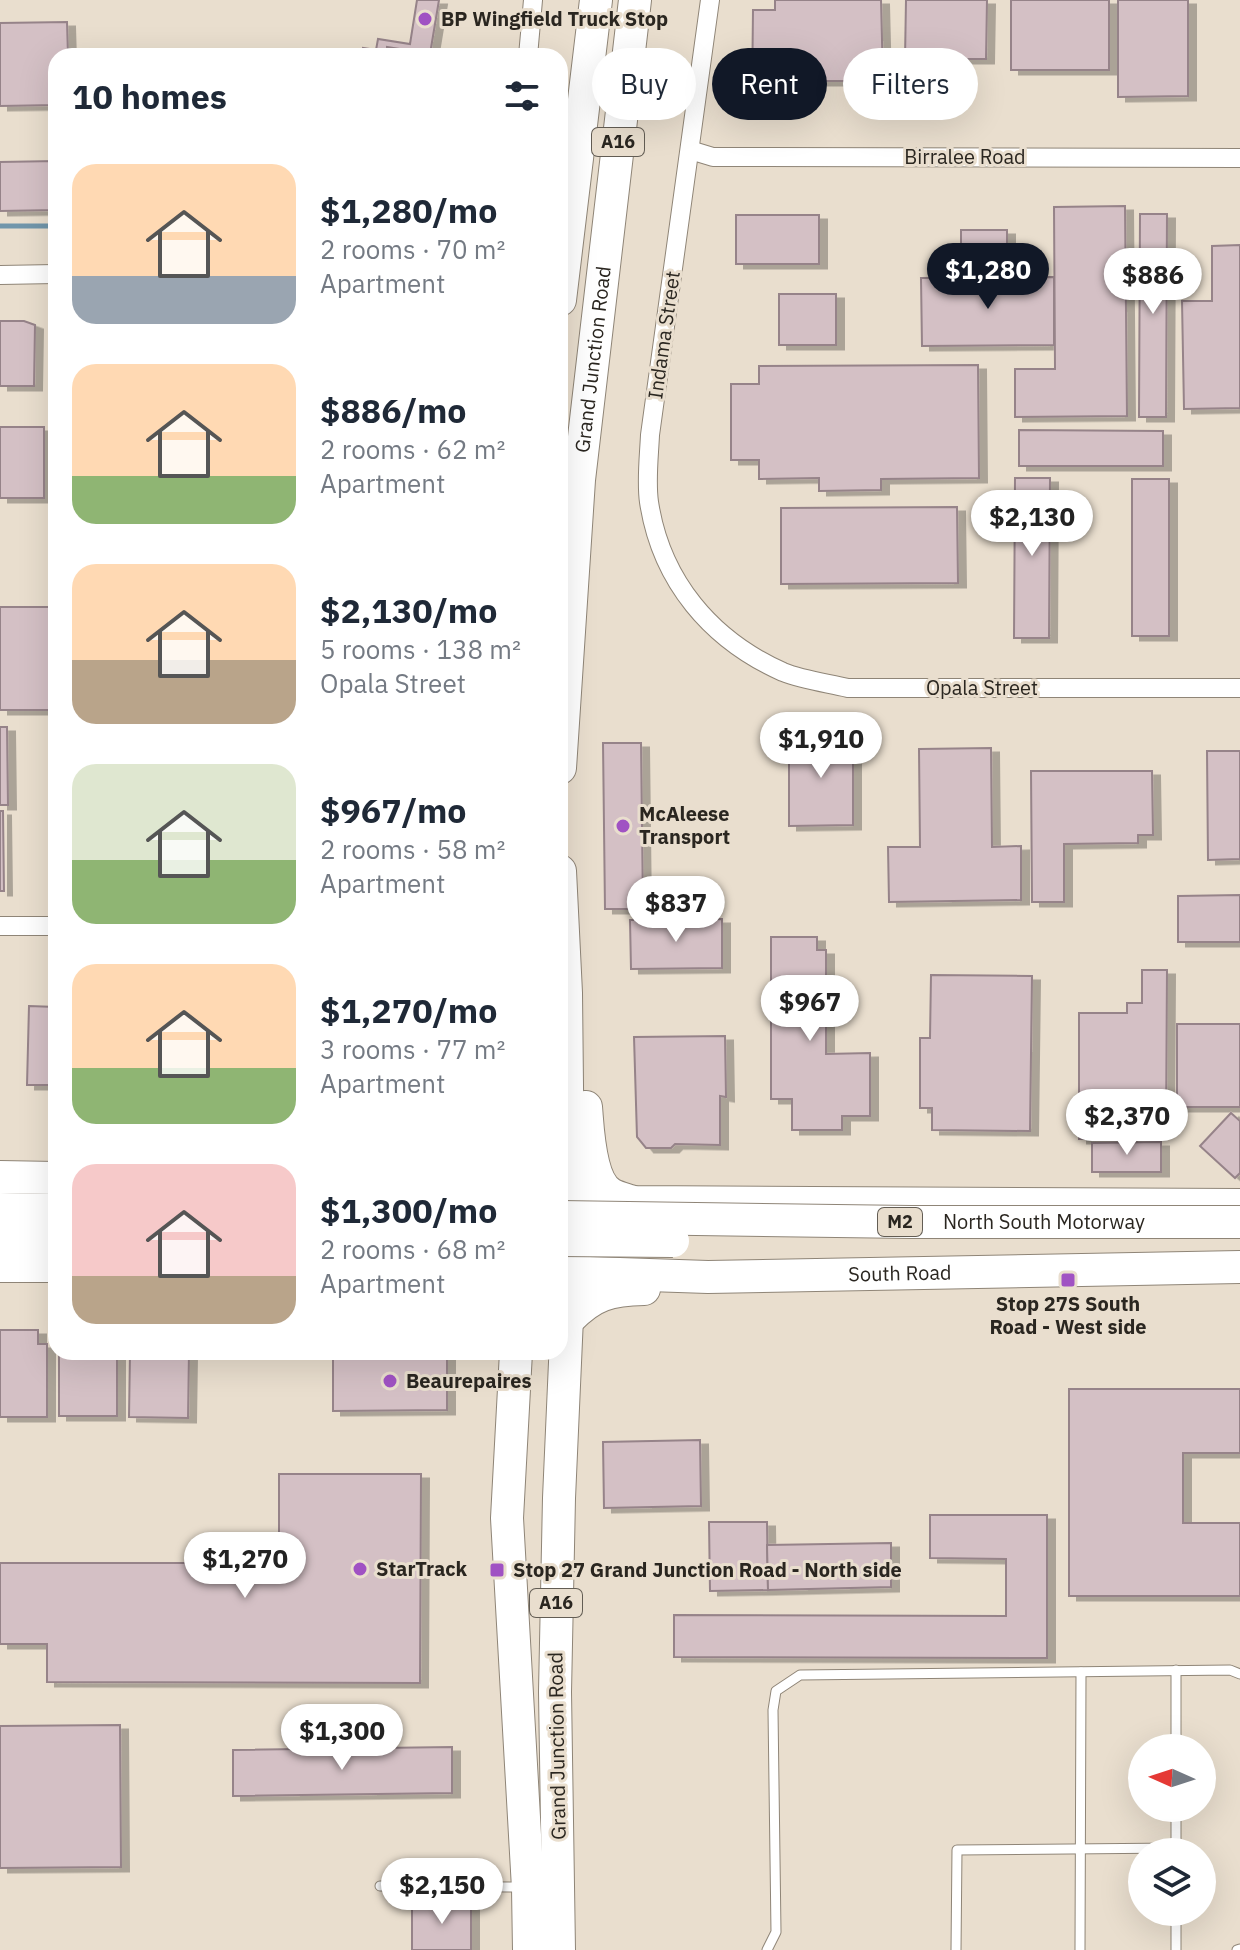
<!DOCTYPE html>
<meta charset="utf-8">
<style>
body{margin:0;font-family:"IBM Plex Sans",sans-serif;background:#f2f2f3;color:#1f2937;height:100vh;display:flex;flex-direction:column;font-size:30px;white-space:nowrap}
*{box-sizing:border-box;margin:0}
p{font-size:26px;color:#747a83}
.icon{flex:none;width:44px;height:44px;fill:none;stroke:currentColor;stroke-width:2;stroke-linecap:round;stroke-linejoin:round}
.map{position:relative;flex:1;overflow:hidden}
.side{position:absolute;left:48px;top:48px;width:520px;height:1312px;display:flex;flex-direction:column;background:#fff;border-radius:24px;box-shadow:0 8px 32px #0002}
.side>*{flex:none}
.top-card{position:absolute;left:592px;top:48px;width:528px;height:72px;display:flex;gap:16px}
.needle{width:52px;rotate:273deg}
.fabs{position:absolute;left:1128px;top:1734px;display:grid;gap:16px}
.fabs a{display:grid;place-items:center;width:88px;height:88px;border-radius:50%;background:#fff;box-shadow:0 8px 32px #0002;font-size:40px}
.price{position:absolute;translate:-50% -68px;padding:0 18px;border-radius:28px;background:#fff;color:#222;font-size:26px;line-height:52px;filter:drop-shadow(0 2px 4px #0008)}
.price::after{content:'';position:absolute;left:50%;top:48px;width:24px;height:18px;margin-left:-12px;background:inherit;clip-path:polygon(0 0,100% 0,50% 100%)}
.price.on{background:#111827;color:#fff}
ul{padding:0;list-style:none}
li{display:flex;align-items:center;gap:24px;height:200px;padding:0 24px}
li span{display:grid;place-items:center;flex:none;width:224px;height:160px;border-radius:24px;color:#555}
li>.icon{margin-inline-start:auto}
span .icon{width:96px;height:96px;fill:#fffc;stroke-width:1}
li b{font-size:34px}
h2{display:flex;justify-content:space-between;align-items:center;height:96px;padding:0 24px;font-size:34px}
.tag{padding:0 28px;border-radius:36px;background:#fff;box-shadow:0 8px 32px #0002;font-size:28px;line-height:72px}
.tag.on{background:#111827;color:#fff}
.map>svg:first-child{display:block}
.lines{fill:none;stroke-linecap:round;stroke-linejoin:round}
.stream{stroke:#7196ab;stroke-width:5}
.building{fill:#d4c0c5;stroke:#968389;stroke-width:2;filter:url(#shadow)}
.lane-casing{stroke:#8f8577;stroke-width:11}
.street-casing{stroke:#8f8577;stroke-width:20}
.highway-casing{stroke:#8f8577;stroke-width:34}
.lane{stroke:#fff;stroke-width:9}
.street{stroke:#fff;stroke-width:18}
.highway{stroke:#fff;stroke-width:32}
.highway-bridge-casing{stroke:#8f8577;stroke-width:34;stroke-linecap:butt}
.highway-bridge{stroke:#fff;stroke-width:32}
.poi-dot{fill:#a052c3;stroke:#e9dece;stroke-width:3}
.labels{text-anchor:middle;stroke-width:6;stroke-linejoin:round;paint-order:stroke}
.shield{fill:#e9dece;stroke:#635d54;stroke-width:2}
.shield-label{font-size:18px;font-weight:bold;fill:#2a2620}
.poi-label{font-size:20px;font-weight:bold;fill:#2a2620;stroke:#e9dece;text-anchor:start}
.street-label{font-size:20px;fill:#2a2620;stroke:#e9dece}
</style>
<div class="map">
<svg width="1240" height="1950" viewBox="0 0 1240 1950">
<defs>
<filter id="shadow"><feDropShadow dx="8" dy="4.5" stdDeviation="0" flood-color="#0004"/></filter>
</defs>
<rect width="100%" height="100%" fill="#e9dece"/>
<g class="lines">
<!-- stream -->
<polyline class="stream" points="0,226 56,226"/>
</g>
<!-- building -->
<g class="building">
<polygon points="417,0 439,0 430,54 387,47 387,53 395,56 345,56 346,52 362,55 363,48 376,50 378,39 410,44"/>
<polygon points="775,0 881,0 883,81 795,81 795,98 752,98 753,10 775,10"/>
<polygon points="906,0 987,0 986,59 905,59"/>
<rect x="1011" y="0" width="98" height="70"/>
<polygon points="1118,0 1188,0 1188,96 1118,97"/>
<polygon points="67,22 68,56 56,56 56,105 0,106 0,23"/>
<polygon points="56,161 56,210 0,211 0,162"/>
<polygon points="1125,206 1127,416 1015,417 1015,369 1055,369 1054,207"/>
<polygon points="1140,214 1167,214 1166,417 1139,417"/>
<rect x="736" y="215" width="83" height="49"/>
<polygon points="961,230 1007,230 1007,277 961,278"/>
<polygon points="1240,245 1240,408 1184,409 1182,301 1212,301 1212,246"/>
<polygon points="1054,277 1054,345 922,346 921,278"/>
<rect x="779" y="294" width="57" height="51"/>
<polygon points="0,321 24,321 35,325 34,386 0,386"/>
<polygon points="978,365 979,478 881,479 881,490 819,491 819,478 759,479 759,460 731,460 731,384 759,384 759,366"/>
<rect x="0" y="427" width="44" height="71"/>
<polygon points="1019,430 1163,431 1163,466 1019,466"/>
<polygon points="1015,478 1050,478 1049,638 1014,638"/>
<rect x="1132" y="479" width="37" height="157"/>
<polygon points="957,507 958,583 781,584 781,508"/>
<polygon points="0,607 56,607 53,710 0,710"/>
<polygon points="0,727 7,727 8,805 0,805"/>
<polygon points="853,733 853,825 789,826 789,734"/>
<polygon points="603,743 641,743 643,909 605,909"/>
<polygon points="991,748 992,847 1021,846 1021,900 889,902 888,847 920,847 919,749"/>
<polygon points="1207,751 1240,751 1240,859 1208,860"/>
<polygon points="1031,771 1152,771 1153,835 1138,835 1138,843 1064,844 1064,902 1032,902"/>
<polygon points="0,811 3,811 4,891 0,891"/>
<polygon points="1240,895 1240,942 1178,942 1178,896"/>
<polygon points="722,919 722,968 631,969 630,920"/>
<polygon points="771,937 817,937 817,950 826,950 826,1054 870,1053 870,1116 842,1116 842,1130 792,1130 792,1099 771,1099"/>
<polygon points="1142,970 1167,970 1166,1128 1129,1128 1129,1139 1079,1139 1079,1013 1127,1013 1127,1003 1142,1003"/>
<polygon points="931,975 1032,976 1030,1131 932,1130 932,1108 920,1108 920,1038 930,1038"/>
<polygon points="29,1006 56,1007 56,1085 27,1085"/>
<rect x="1177" y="1024" width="63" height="83"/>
<polygon points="725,1036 726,1097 720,1096 720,1145 675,1144 671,1148 646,1148 637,1137 634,1037"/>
<polygon points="1231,1113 1240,1121 1240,1173 1235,1178 1200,1146"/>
<polygon points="1161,1142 1161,1172 1092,1172 1092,1143"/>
<polygon points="0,1330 38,1330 38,1344 47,1344 47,1417 0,1417"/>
<rect x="59" y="1352" width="58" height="64"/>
<polygon points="130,1352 189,1352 188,1418 129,1417"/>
<polygon points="333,1352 447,1352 447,1410 333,1411"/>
<polygon points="1069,1389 1240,1389 1240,1453 1183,1453 1183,1523 1240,1523 1240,1596 1069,1596"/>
<polygon points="700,1440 701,1506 604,1508 603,1442"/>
<polygon points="279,1474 421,1474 420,1683 47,1682 47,1644 0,1644 0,1563 279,1563"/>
<polygon points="930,1515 1047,1515 1047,1658 674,1657 674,1615 1006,1616 1006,1559 930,1558"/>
<polygon points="709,1522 767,1522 768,1590 710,1591"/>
<polygon points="891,1543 891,1587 768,1590 767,1545"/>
<polygon points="120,1725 121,1867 0,1868 0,1726"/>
<polygon points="452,1747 452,1793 233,1796 233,1750"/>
<rect x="412" y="1902" width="59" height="48"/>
</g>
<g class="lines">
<!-- lane casing -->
<g class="lane-casing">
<g id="lane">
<polyline points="1176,1670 1176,1748"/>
<polyline points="1176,1808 1176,1852"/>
<polyline points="380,1886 524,1887"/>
<polyline points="1176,1912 1176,1950"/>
<polyline points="767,1950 776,1932 773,1710 776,1691 800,1675 1230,1670 1240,1674"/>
<polyline points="956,1950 957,1850 1176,1848"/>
<polyline points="1080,1950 1081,1672"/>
<polyline points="1237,1950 1240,1949"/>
</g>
</g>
<!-- street casing -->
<g class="street-casing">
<g id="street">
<path d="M710,0L650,435C649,457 646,481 649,502C661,581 711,640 783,672C803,680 827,683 848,688H1240"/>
<polyline points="528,56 533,0"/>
<polyline points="690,150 713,157 1240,158"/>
<polyline points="0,275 56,274"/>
<polyline points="0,926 56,926"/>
</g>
</g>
<!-- highway casing -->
<g class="highway-casing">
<g id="highway">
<polyline points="560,300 596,0"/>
<path id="s1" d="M560,768L579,480L635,0"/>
<path d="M586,1107C588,1129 589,1181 611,1194C616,1197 624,1199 630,1201"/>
<polyline points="0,1177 56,1178"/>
<polyline points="560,1197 632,1202 1240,1205"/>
<polyline points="0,1209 56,1210"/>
<polyline points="0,1239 56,1239"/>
<polyline points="0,1266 56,1266"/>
<path id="s2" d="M560,1272L708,1277L1240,1267"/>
<path d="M569,1319C593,1294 610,1290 644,1289"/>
<polyline points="516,1352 507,1518 528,1888 529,1950"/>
<polyline points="559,1950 555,1692 559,1498 569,1272 566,993 560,871"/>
</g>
</g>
<!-- lane -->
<use href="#lane" class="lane"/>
<!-- street -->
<use href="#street" class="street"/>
<!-- highway -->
<use href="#highway" class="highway"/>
<!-- highway-bridge casing -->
<g class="highway-bridge-casing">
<g id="highway-bridge">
<path id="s3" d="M560,1217L911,1222H1240"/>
<polyline points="560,1240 673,1241"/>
</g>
</g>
<!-- highway-bridge -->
<use href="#highway-bridge" class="highway-bridge"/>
</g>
<!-- markers -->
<g class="poi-dot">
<circle cx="425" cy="19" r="8"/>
<circle cx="623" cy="826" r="8"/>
<rect x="1060" y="1272" width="16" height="16" rx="4"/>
<circle cx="390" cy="1381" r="8"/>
<circle cx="360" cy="1569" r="8"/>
<rect x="489" y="1562" width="16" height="16" rx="4"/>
</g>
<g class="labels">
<!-- shield labels -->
<g class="shield">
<rect x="592" y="128" width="52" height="28" rx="6"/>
<rect x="878" y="1208" width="44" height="28" rx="6"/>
<rect x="530" y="1589" width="52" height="28" rx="6"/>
</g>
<g class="shield-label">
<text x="618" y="148">A16</text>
<text x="900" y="1228">M2</text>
<text x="556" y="1609">A16</text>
</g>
<!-- poi labels -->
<g class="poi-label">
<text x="441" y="26">BP Wingfield Truck Stop</text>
<text x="639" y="821">McAleese<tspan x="639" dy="23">Transport</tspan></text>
<text x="1068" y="1311" text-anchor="middle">Stop 27S South<tspan x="1068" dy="23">Road - West side</tspan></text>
<text x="406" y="1388">Beaurepaires</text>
<text x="376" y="1576">StarTrack</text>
<text x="513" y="1577">Stop 27 Grand Junction Road - North side</text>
</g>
<!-- street labels -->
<g class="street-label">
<text x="965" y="164">Birralee Road</text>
<text transform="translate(664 335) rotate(-82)" y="7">Indama Street</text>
<text dy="7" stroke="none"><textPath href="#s1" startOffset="410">Grand Junction Road</textPath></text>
<text x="982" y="695">Opala Street</text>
<text dy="7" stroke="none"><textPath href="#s3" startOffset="484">North South Motorway</textPath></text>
<text dy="7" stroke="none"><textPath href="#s2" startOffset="340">South Road</textPath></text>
<text transform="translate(557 1746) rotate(-91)" y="7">Grand Junction Road</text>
</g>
</g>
</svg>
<div class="fabs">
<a><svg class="needle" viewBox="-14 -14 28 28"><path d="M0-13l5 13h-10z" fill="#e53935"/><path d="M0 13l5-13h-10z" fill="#747a83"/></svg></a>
<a><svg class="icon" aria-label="layers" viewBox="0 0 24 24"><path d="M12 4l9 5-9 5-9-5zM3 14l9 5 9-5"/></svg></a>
</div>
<b class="price on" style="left:988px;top:311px">$1,280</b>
<b class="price" style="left:1153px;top:316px">$886</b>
<b class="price" style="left:1032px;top:558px">$2,130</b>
<b class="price" style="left:821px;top:780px">$1,910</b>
<b class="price" style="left:676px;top:944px">$837</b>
<b class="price" style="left:810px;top:1043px">$967</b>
<b class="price" style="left:1127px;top:1157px">$2,370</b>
<b class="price" style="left:245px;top:1600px">$1,270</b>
<b class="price" style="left:342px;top:1772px">$1,300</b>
<b class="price" style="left:442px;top:1926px">$2,150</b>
<div class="top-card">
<a class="tag">Buy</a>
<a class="tag on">Rent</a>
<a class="tag">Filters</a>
</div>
<section class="side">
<h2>10 homes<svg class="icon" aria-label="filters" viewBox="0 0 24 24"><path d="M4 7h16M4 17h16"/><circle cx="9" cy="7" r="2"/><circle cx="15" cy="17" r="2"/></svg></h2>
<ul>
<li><span style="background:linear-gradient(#ffd9b3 70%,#9aa5b1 0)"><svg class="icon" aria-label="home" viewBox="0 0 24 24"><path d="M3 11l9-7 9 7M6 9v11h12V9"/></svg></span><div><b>$1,280/mo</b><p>2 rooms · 70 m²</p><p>Apartment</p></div></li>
<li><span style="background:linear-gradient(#ffd9b3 70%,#8fb573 0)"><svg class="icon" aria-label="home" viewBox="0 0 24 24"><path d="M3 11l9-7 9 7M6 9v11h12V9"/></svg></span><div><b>$886/mo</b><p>2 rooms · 62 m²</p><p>Apartment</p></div></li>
<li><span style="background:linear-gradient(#ffd9b3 60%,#b9a48a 0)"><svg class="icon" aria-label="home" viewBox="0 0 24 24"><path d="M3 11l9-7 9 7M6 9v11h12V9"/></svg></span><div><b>$2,130/mo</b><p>5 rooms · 138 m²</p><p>Opala Street</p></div></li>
<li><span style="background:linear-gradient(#dfe7d0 60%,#8fb573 0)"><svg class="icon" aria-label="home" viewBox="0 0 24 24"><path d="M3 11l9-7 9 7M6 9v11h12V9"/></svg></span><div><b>$967/mo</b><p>2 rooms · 58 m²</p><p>Apartment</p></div></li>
<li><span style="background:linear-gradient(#ffd9b3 65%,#8fb573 0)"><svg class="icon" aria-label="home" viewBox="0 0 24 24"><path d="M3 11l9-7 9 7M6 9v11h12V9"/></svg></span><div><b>$1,270/mo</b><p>3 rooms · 77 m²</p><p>Apartment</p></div></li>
<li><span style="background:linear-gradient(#f6c9c9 70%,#b9a48a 0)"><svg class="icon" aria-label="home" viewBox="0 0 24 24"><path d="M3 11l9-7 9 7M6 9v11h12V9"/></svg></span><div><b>$1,300/mo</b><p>2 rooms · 68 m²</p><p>Apartment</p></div></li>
</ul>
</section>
</div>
